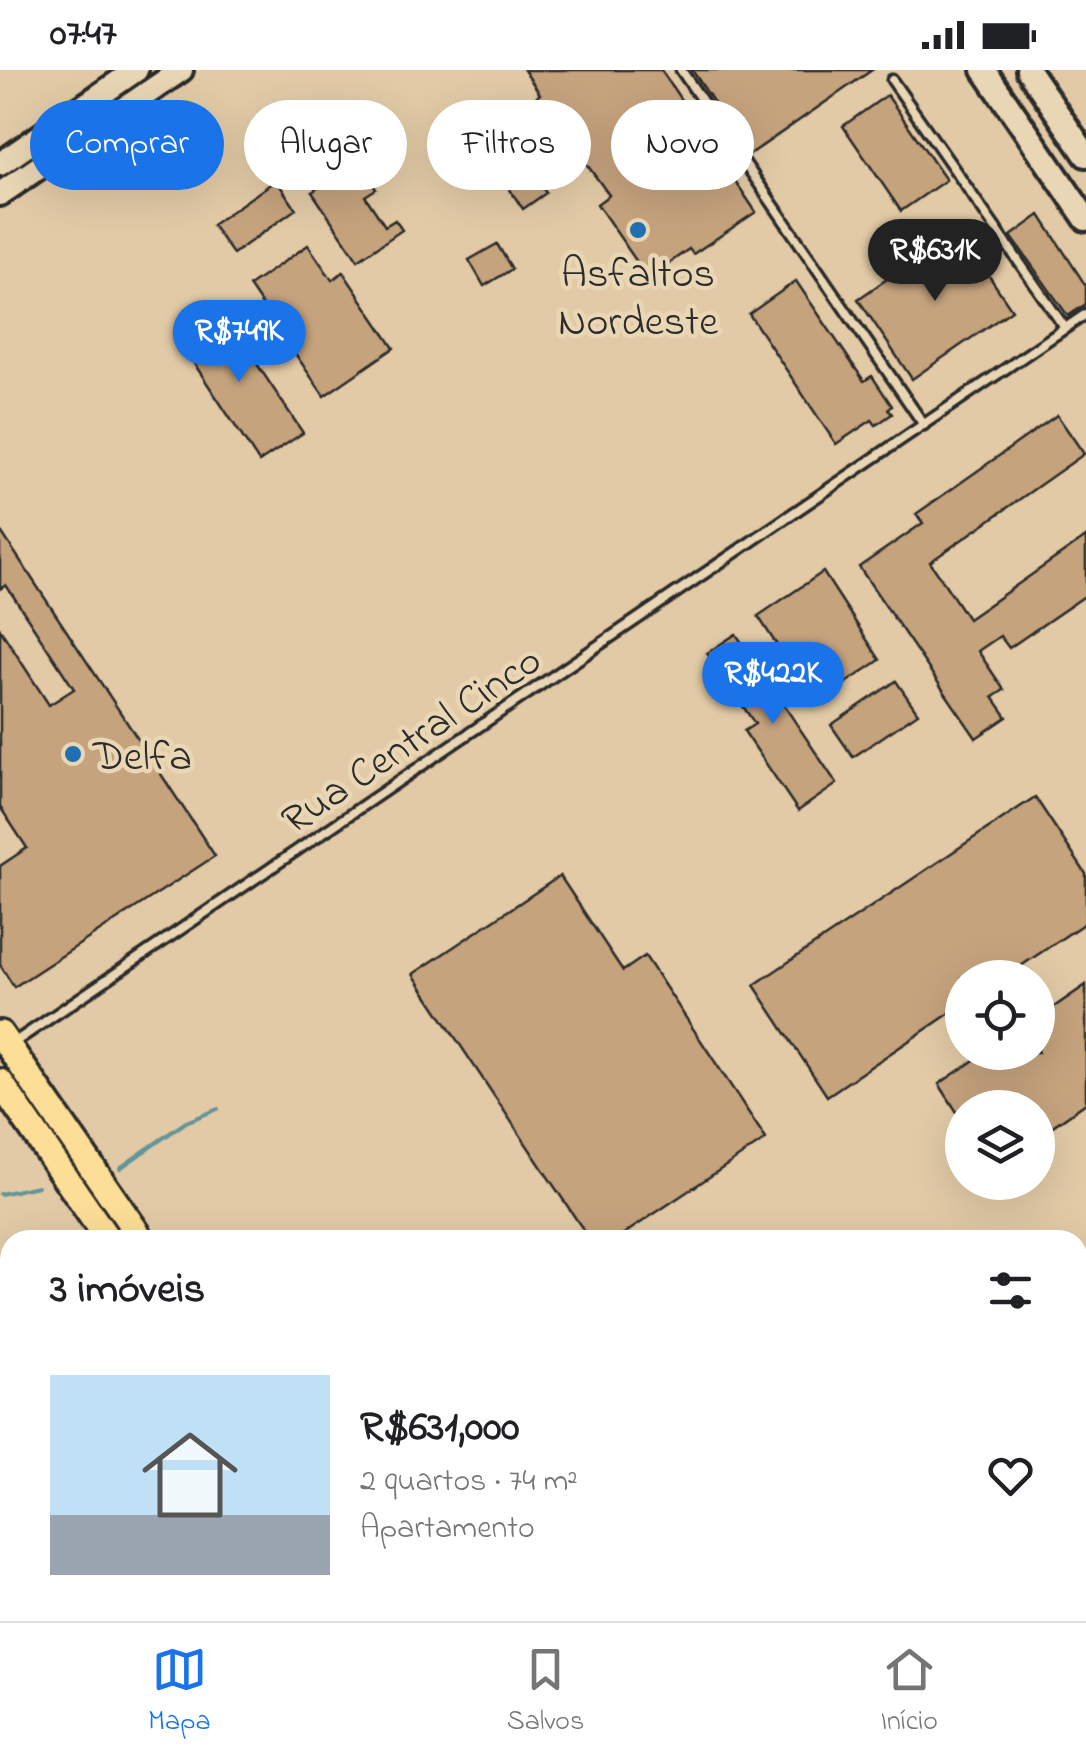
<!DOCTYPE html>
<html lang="pt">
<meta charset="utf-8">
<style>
body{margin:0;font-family:"Indie Flower",sans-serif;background:#f2f2f2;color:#202124;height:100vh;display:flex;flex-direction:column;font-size:38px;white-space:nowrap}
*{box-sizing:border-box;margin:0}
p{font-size:32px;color:#757577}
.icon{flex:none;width:55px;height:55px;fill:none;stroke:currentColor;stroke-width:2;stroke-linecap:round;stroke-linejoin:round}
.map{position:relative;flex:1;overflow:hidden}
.details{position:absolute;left:0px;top:1160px;width:1088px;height:392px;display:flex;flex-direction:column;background:#fff;border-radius:30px 30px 0 0;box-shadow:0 10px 40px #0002}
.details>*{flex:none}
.guide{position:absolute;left:30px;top:30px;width:1028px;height:90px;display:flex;gap:20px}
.controls{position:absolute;left:945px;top:890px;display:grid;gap:20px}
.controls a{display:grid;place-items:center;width:110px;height:110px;border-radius:50%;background:#fff;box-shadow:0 10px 40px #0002;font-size:50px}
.price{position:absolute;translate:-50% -85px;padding:0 22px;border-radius:35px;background:#1a73e8;color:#fff;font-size:32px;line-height:65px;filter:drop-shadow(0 2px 5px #0008)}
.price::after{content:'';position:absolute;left:50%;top:60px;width:30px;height:22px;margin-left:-15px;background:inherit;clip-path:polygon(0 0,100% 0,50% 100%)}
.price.current{background:#222;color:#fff}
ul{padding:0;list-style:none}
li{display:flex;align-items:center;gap:30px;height:250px;padding:0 50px}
li span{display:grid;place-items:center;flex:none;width:280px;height:200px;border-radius:0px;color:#555}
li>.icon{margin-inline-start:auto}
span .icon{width:120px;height:120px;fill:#fffc;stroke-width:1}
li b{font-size:42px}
h2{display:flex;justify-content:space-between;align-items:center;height:120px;padding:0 50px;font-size:42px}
.chip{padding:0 35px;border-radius:45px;background:#fff;box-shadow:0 10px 40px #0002;font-size:35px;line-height:90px}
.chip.current{background:#1a73e8;color:#fff}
.status{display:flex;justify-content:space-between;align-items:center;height:70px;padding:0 50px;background:#fff;direction:ltr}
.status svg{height:28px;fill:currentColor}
.tab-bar{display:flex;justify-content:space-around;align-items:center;height:140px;border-top:2px solid #e0e0e0;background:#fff;font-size:28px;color:#757577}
.tab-bar a{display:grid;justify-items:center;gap:5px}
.tab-bar .current{color:#1a73e8}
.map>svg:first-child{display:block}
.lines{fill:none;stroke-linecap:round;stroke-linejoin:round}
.stream{stroke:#649598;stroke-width:4}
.building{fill:#c5a37d;stroke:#2b2b2b;stroke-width:2.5}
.lane-casing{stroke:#2b2b2b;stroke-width:15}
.street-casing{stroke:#2b2b2b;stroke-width:22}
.secondary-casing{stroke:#2b2b2b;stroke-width:30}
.primary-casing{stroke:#2b2b2b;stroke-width:32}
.lane{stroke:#e9d6b4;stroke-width:8}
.street{stroke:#e9d6b4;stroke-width:15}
.secondary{stroke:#e9d6b4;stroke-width:22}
.primary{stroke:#fcde96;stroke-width:25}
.poi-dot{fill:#1f6fb2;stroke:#e9d6b4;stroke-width:4}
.labels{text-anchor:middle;stroke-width:9;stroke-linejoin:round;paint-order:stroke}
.poi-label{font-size:42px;fill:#2b2b2b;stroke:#e9d6b4}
.street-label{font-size:42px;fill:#2b2b2b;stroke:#e9d6b4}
</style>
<div class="status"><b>07:47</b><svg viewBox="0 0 49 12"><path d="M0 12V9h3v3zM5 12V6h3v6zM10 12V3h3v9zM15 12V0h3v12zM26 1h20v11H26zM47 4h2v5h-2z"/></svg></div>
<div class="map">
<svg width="1086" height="1551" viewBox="0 0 1086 1551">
<rect width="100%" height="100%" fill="#e2caa6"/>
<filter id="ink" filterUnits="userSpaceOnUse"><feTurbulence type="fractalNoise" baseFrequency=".01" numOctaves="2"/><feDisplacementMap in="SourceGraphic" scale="20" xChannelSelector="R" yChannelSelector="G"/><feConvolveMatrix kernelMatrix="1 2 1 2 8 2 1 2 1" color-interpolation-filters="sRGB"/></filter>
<g filter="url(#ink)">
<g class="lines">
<!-- stream -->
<g class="stream">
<polyline points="120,1098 186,1052 218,1039"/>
<polyline points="0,1124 38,1116"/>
</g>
</g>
<!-- building -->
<g class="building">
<polygon points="524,0 661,0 756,142 693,184 689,179 648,208 597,134 609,125 537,26 540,24"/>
<polygon points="692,0 872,0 749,85"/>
<polygon points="887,25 946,110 901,141 843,56"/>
<polygon points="491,41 546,123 523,139 468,57"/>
<polygon points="357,91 376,119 365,126 385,156 395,150 402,160 358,190 312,122"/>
<polygon points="276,110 296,139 233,184 212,155"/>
<polygon points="1040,145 1086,216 1086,234 1068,246 1011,166"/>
<polygon points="958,160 1012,240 912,309 858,229"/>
<polygon points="497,174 512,199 484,216 469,190"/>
<polygon points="308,175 332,210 343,202 394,278 324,326 249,216"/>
<polygon points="796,211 864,311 872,306 892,336 888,339 892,344 876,355 872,350 836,374 749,244"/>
<polygon points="219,237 303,363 259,392 176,266"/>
<polygon points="1057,345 1084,384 930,492 968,549 1086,467 1086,525 1009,578 1000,566 978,581 1004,620 993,627 1007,647 976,668 859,497 923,453 916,444"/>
<polygon points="0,460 215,786 14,917 0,895 0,796 27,778 0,737 0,559 49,635 74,619 6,515 0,519"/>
<polygon points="823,502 880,590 815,634 758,546"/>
<polygon points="736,564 837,714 798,741 744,661 755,654 707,583"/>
<polygon points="896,611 918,643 853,687 831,655"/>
<polygon points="1035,727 1086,804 1086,852 1003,908 962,908 962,935 827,1026 754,915"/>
<polygon points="560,806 623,901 645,886 766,1069 615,1170 590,1170 413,904"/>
<polygon points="1086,915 1086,1033 1038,1066 1038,1038 962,1038 962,1050 939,1014 986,982 1038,982 1038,948"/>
</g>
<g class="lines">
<!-- lane casing -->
<g class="lane-casing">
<g id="lane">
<polyline points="681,0 924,355"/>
<polyline points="892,10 1065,258"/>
<polyline points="12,974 1086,244"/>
<polyline points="1078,1527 1086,1521"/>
<polyline points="188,1542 191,1551"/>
<polyline points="76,1551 88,1542"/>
<polyline points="1042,1551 1055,1542"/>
</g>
</g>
<!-- street casing -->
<g class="street-casing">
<polyline id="street" points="0,1313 10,1306"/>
</g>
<!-- secondary casing -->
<g class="secondary-casing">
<g id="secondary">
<polyline points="984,0 1086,149"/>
<polyline points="1028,0 1086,85"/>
<polyline points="0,94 136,0"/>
<polyline points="0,124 181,0"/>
<polyline points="1078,1485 1086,1479"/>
<polyline points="979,1551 992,1542"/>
</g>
</g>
<!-- primary casing -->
<g class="primary-casing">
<g id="primary">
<polyline points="0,964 142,1170"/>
<polyline points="0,1012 108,1170"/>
<polyline points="266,1551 267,1542"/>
<polyline points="295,1551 295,1542"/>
</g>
</g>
<!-- lane -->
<use href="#lane" class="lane"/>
<!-- street -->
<use href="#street" class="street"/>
<!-- secondary -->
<use href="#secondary" class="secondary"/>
<!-- primary -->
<use href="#primary" class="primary"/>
</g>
</g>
<!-- markers -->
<g class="poi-dot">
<circle cx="638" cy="160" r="10"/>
<circle cx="73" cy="684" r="10"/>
</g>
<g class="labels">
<!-- poi labels -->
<g class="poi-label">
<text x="638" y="216">Asfaltos<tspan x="638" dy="48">Nordeste</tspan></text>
<text x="93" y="699" text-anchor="start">Delfa</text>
</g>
<!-- street labels -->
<g class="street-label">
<text transform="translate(410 668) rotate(-34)" y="15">Rua Central Cinco</text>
</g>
</g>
</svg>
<div class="controls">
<a><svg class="icon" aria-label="locate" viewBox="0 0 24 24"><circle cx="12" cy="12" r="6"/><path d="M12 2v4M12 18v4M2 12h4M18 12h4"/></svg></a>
<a><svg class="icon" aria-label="layers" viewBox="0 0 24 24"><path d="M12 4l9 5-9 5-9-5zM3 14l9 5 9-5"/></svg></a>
</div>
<b class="price current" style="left:935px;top:234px">R$631K</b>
<b class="price" style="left:239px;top:315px">R$749K</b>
<b class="price" style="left:773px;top:657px">R$422K</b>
<div class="guide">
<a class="chip current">Comprar</a>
<a class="chip">Alugar</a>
<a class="chip">Filtros</a>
<a class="chip">Novo</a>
</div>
<section class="details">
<h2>3 imóveis<svg class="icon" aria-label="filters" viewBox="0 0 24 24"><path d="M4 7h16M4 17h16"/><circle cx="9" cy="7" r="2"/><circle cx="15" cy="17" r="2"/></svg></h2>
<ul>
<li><span style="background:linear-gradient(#bfe0f5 70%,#9aa5b1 0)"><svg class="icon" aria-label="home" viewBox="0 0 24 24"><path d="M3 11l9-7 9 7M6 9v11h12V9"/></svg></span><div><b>R$631,000</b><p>2 quartos · 74 m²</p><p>Apartamento</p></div><svg class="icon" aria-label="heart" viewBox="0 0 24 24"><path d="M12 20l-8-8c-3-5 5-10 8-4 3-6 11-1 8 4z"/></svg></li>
</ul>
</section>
</div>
<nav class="tab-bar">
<a class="current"><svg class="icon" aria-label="map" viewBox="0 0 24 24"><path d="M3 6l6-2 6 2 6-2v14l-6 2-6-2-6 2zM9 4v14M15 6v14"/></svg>Mapa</a>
<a><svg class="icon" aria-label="saved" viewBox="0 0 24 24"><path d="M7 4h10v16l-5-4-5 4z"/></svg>Salvos</a>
<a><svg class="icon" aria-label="home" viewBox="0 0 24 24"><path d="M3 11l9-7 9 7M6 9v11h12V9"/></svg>Início</a>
</nav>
